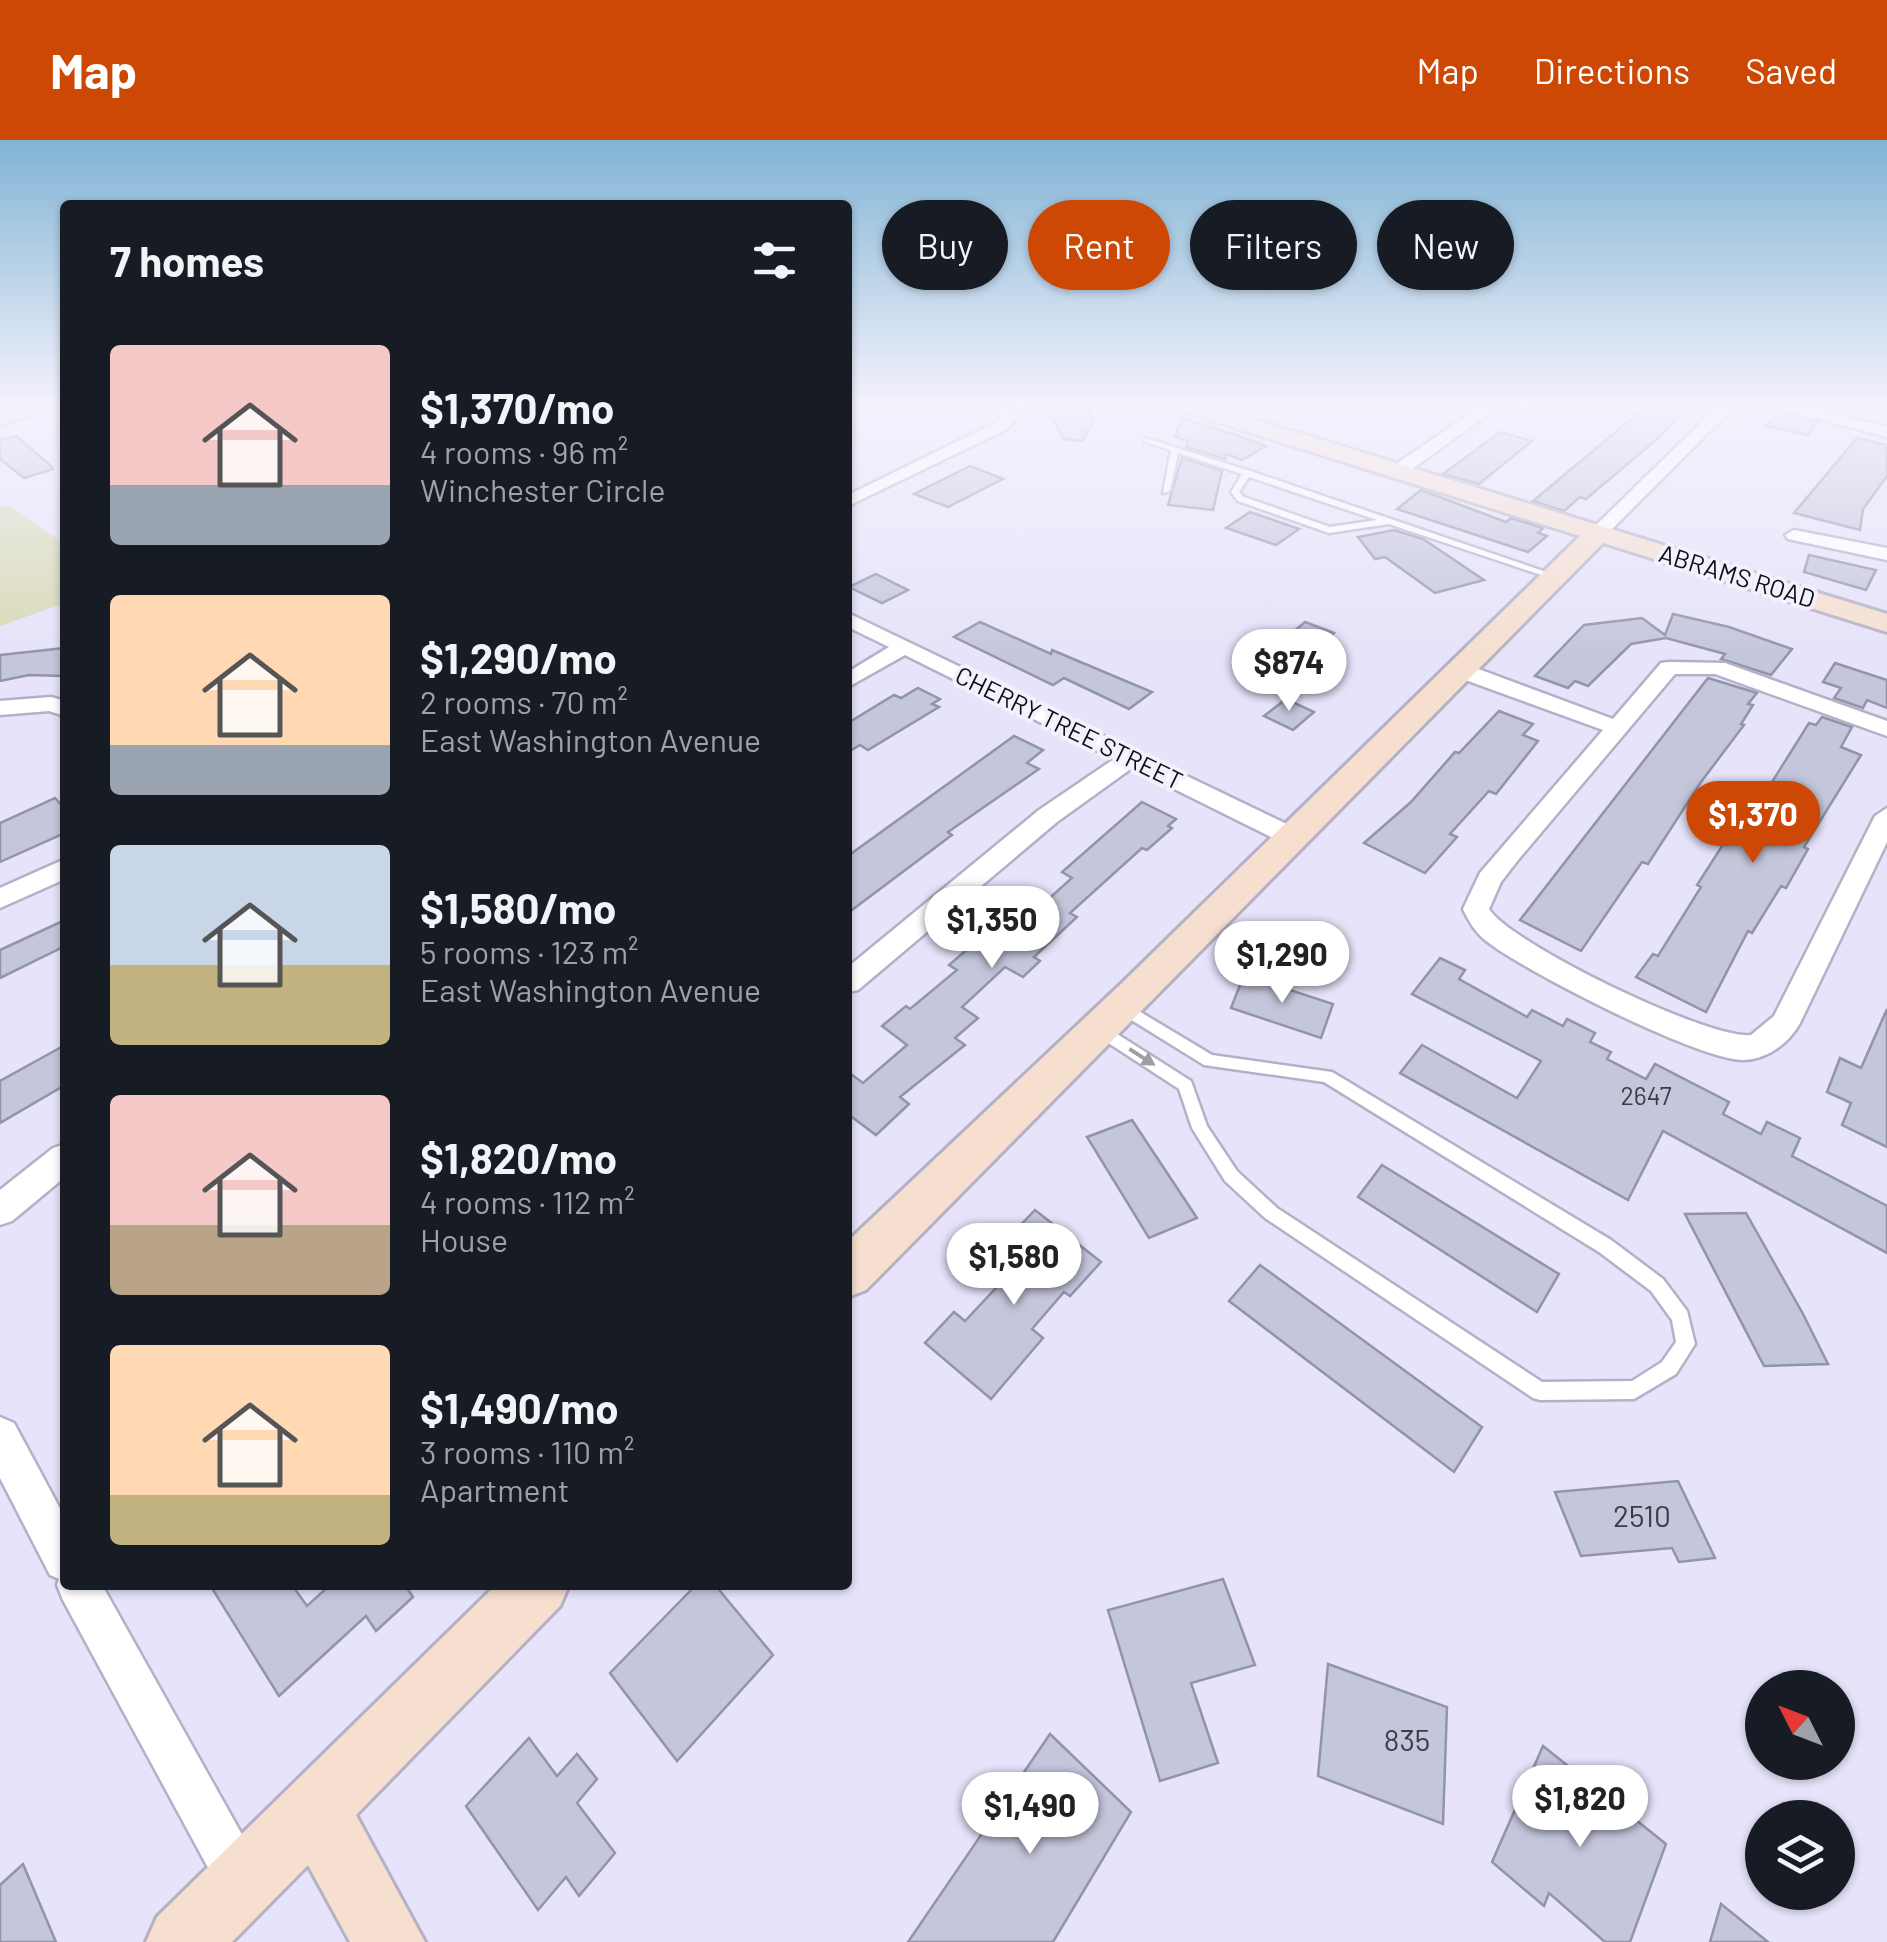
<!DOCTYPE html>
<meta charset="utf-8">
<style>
body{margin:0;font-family:Barlow,sans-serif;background:#242831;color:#f1f3f6;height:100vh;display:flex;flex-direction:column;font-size:38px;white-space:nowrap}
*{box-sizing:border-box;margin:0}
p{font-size:32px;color:#9ea1a6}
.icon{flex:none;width:55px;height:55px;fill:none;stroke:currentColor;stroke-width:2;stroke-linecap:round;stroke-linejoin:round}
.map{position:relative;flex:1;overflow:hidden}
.side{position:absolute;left:60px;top:60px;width:792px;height:1390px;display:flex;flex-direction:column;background:#171b24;border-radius:10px;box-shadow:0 2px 8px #0004}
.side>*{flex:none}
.banner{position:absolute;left:882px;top:60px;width:852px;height:90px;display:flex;gap:20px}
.needle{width:65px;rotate:312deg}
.tools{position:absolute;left:1745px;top:1530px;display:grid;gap:20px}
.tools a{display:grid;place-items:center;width:110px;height:110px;border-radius:50%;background:#171b24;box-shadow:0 2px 8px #0004;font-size:50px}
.price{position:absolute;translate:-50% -85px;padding:0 22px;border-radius:35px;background:#fff;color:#222;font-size:32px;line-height:65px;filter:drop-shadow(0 2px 5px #0008)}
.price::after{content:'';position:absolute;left:50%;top:60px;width:30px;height:22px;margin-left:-15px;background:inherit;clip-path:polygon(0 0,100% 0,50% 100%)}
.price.active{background:#cd4705;color:#fff}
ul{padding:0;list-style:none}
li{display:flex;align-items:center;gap:30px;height:250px;padding:0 50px}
li span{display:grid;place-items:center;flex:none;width:280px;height:200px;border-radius:10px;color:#555}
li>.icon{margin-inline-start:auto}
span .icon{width:120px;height:120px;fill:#fffc;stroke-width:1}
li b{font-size:42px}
h2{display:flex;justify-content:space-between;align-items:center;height:120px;padding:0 50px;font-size:42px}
.chip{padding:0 35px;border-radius:45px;background:#171b24;box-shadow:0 2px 8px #0004;font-size:35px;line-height:90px}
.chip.active{background:#cd4705;color:#fff}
header{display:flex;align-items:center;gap:60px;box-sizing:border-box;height:140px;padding:0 50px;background:#cd4705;color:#fff}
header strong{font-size:48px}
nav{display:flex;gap:55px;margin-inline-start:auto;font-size:35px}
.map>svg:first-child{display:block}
.green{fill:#d7d9b5}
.building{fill:#c4c6dc;stroke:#9294a9;stroke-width:2.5}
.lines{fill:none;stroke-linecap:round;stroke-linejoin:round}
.lane-casing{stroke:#b4b1c7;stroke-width:5}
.street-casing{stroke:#b4b1c7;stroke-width:5}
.secondary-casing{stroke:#b4b1c7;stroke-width:6}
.lane{fill:#fff;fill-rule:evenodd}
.street{fill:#fff;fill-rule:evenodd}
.secondary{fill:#f6dfcf;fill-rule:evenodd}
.oneway{fill:#9f9ea1}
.labels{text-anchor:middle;stroke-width:8;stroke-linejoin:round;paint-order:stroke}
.far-street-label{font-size:25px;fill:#0e0d15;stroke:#f3f2fc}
.number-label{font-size:25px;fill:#3c3b47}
.near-number-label{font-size:30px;fill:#3c3b47}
</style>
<header>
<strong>Map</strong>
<nav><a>Map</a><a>Directions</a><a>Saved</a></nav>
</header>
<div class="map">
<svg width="1887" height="1802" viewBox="0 0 1887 1802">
<rect width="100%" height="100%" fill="#e6e3fa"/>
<!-- green -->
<polygon class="green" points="7,365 65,404 65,463 0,486 0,367"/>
<!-- building -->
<g class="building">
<polygon points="1044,265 1084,265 1094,280 1082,301 1064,299"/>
<polygon points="1648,265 1690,265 1656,300 1586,359 1580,357 1564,371 1533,361"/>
<polygon points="1780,272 1818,282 1807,295 1766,286"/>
<polygon points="1182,278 1233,294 1266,306 1242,320 1226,314 1225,319 1186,307 1188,301 1175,297"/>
<polygon points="1500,292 1532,301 1479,344 1443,334"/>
<polygon points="16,296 51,326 53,329 24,338 0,319 0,300"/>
<polygon points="1857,298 1887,305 1887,336 1863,369 1860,390 1794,373"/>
<polygon points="1182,318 1222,331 1213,370 1168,365"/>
<polygon points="970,326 1003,339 948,367 914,354"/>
<polygon points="1421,350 1506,382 1511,378 1543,388 1538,393 1547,396 1528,412 1397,369"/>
<polygon points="1250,372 1299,389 1276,405 1226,388"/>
<polygon points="1394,390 1423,399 1484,440 1435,453 1385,417 1375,419 1358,397"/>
<polygon points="1809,415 1876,430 1866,450 1804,432"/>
<polygon points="876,434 908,450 882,463 849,447"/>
<polygon points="1673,474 1729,487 1792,509 1771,535 1721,519 1725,514 1666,498 1631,504 1588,546 1575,541 1568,548 1535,536 1584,485 1642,478 1665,495"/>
<polygon points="980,482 1051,514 1052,510 1152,552 1129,569 1064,538 1053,545 954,497"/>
<polygon points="1305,482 1334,493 1314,510 1285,499"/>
<polygon points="65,508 65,536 29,535 0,541 0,515"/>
<polygon points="1835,523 1887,540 1887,568 1867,560 1863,568 1834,558 1841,548 1823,542"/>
<polygon points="1708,538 1757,553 1748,564 1753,565 1741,584 1744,585 1701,642 1648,724 1642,722 1581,811 1520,780"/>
<polygon points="918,548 940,559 932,564 939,567 868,610 860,605 848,612 848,583 894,555 901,558"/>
<polygon points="1286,559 1314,572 1293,590 1264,576"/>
<polygon points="1499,571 1533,584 1523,595 1538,601 1496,654 1489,651 1450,694 1457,697 1425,733 1364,703 1411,662 1455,612 1459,613"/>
<polygon points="1822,577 1852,587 1841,607 1861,615 1804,707 1808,709 1786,748 1781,746 1752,793 1748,791 1706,872 1636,837 1653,814 1658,816 1701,747 1697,745 1760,647 1767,650 1809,583 1816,585"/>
<polygon points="1014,596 1043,610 1027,623 1039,629 948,692 952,695 848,773 848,716"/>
<polygon points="55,658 65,669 65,693 0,722 0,683"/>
<polygon points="1142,662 1176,679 1168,686 1172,688 1147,710 1142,708 1070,773 1077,777 1034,817 1040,821 1023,837 1005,827 962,867 978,878 955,898 965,905 900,957 909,964 876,995 848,974 848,932 863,943 907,905 882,886 906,866 910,869 957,830 949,825 1020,764 1034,772 1072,738 1062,732"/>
<polygon points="65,780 65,806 0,838 0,810"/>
<polygon points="1440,818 1465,830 1459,839 1527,877 1532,870 1563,886 1567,879 1595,893 1590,902 1611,912 1607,919 1646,939 1655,924 1729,962 1723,974 1761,994 1767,982 1800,998 1792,1016 1887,1066 1887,1113 1663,991 1628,1060 1400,933 1422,905 1517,958 1541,921 1412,854"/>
<polygon points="1244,835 1333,864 1321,898 1231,868"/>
<polygon points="1887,869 1887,1007 1842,985 1851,963 1827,952 1840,918 1861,928"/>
<polygon points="65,905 65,945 0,983 0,941"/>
<polygon points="1132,980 1197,1078 1149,1098 1087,997"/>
<polygon points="1382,1025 1559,1134 1537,1172 1358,1057"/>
<polygon points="1035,1070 1101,1122 1070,1156 1064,1152 1032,1189 1043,1198 991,1259 925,1203 954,1172 965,1181 1023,1119 1017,1114 1030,1101 1016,1090"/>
<polygon points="1746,1073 1803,1174 1828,1224 1764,1226 1685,1074"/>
<polygon points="1260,1125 1482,1287 1454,1332 1229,1161"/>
<polygon points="1678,1341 1715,1418 1679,1422 1672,1408 1581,1416 1555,1352"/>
<polygon points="1223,1439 1255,1525 1191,1543 1218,1623 1160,1641 1108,1470"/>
<polygon points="210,1445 292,1445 307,1466 330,1445 405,1445 413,1457 376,1491 366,1476 279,1556"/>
<polygon points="696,1445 715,1445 773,1515 677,1621 610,1533"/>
<polygon points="1328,1524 1447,1567 1443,1684 1318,1636"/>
<polygon points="1050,1594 1131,1672 1053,1802 908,1802"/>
<polygon points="529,1598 557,1636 577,1614 597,1639 577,1663 615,1713 579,1756 566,1737 538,1770 466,1666"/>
<polygon points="1543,1606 1666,1704 1630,1802 1605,1802 1549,1753 1544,1766 1492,1722"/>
<polygon points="23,1724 56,1802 0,1802 0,1745"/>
<polygon points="1721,1764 1768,1802 1710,1802"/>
</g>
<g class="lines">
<!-- lane casing -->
<g class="lane-casing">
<g id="lane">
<path d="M1145,298L1250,331L1558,436L1550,438L1389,384L1329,393L1238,361L1231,352L1242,334L1178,313L1170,351L1163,353L1171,310L1145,302ZM1249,337L1377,380L1330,387L1244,357L1239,352Z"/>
<polygon points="1122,861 1212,915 1332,932 1611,1100 1663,1139 1687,1171 1695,1204 1676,1234 1634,1259 1540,1260 1533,1258 1265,1078 1225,1041 1192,988 1179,949 1093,893 1091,889 1093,885 1103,885 1191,941 1207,986 1237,1031 1277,1068 1542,1242 1632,1241 1662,1222 1676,1202 1672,1180 1651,1151 1599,1112 1324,942 1204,925 1117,871 1115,867 1117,863"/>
</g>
</g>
<!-- street casing -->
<g class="street-casing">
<g id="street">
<polygon points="989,265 1006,265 1017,277 1007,289 848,366 848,355 995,283 1000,277"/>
<polygon points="1225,265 1244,265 1222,278 1212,278 1212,272"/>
<polygon points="1483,265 1501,265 1405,334 1393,334 1393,326"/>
<polygon points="1719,265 1736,265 1604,397 1592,397 1592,389"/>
<polygon points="1768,265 1795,265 1887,287 1887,297"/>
<polygon points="1794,390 1887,408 1887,420 1788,399 1785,395"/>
<polygon points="848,473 1299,690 1303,696 1299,702 1281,702 1132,628 1057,682 858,850 848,852 848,827 1039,670 1114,619 905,515 848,547 848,532 889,507 848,487"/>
<path d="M1669,522L1725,523L1887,581V596L1715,534H1675L1518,720L1501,742L1489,769C1511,804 1709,900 1751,895L1774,876L1875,676L1887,668V702L1800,883C1789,903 1768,919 1744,920C1700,921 1522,830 1485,800C1475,792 1468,780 1463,769L1480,733L1603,590L1449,534L1446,529L1449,524H1465L1613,579L1661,523Z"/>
<polygon points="51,557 65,561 65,576 49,571 0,575 0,561"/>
<polygon points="65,719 65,739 0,768 0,748"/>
<polygon points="65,1004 65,1037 12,1081 0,1085 0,1050 53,1008"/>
<polygon points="0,1277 14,1283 65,1378 65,1445 102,1445 259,1725 267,1742 259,1759 242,1767 225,1759 63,1460 57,1445 59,1439 50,1435 0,1338"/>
</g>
</g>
<!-- secondary casing -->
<g class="secondary-casing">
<g id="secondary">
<polygon points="19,265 54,265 51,270 0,284 0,270"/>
<polygon points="1175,265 1208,265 1887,474 1887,492 1603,403 866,1150 848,1157 848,1101 1122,843 1580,396 1178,270"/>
<polygon points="496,1445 569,1445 560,1466 356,1675 425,1802 350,1802 308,1725 232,1802 146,1802 157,1777"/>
</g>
</g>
<!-- lane -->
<use href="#lane" class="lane"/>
<!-- street -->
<use href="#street" class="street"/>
<!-- secondary -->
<use href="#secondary" class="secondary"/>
</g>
<!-- one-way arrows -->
<defs><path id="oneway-solid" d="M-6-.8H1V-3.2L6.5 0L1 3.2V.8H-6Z" transform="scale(2.5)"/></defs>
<use class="oneway" href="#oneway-solid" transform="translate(1142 917) rotate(33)"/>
<!-- sky -->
<linearGradient id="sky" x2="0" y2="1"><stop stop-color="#81b4d4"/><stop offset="0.51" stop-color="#f4f2fd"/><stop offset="1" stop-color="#f4f2fd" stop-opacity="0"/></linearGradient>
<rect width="1887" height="517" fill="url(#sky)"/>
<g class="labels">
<!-- far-street labels -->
<g class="far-street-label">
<text transform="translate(1737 436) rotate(17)" y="9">ABRAMS ROAD</text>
<text transform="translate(1069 588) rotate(26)" y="9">CHERRY TREE STREET</text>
</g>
<!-- number labels -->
<g class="number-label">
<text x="1646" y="965">2647</text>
</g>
<!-- near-number labels -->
<g class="near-number-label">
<text x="1642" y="1387">2510</text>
<text x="1407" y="1611">835</text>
</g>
</g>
</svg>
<div class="tools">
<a><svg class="needle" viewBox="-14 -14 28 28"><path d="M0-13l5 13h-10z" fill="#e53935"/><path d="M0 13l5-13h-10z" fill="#9ea1a6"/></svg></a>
<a><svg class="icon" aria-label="layers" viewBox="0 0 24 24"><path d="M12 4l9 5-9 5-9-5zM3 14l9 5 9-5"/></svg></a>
</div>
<b class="price" style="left:1289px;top:574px">$874</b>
<b class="price active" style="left:1753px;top:726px">$1,370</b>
<b class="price" style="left:992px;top:831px">$1,350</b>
<b class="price" style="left:1282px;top:866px">$1,290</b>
<b class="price" style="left:1014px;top:1168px">$1,580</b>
<b class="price" style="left:1580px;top:1710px">$1,820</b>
<b class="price" style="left:1030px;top:1717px">$1,490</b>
<div class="banner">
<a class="chip">Buy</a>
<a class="chip active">Rent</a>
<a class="chip">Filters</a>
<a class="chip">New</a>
</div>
<section class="side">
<h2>7 homes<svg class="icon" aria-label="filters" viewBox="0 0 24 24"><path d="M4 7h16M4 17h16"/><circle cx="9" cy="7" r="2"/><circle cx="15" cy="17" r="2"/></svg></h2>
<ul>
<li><span style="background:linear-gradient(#f6c9c9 70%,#9aa5b1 0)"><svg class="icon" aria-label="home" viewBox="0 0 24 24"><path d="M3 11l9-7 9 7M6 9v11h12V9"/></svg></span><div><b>$1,370/mo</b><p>4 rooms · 96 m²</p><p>Winchester Circle</p></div></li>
<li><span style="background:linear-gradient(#ffd9b3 75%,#9aa5b1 0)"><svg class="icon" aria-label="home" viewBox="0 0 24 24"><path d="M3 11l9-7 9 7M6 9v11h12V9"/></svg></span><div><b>$1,290/mo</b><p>2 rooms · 70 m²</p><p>East Washington Avenue</p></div></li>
<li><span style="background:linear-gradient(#c9d6e8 60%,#c2b280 0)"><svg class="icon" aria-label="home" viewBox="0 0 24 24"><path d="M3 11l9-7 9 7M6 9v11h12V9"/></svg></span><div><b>$1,580/mo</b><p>5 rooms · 123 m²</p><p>East Washington Avenue</p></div></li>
<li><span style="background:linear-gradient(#f6c9c9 65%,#b9a48a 0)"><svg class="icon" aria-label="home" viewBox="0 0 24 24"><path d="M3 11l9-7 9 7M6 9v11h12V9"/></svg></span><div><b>$1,820/mo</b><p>4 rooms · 112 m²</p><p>House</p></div></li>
<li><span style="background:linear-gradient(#ffd9b3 75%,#c2b280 0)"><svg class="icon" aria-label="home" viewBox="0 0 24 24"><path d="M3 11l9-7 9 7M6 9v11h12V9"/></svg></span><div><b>$1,490/mo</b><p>3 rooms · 110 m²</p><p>Apartment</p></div></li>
</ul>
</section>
</div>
